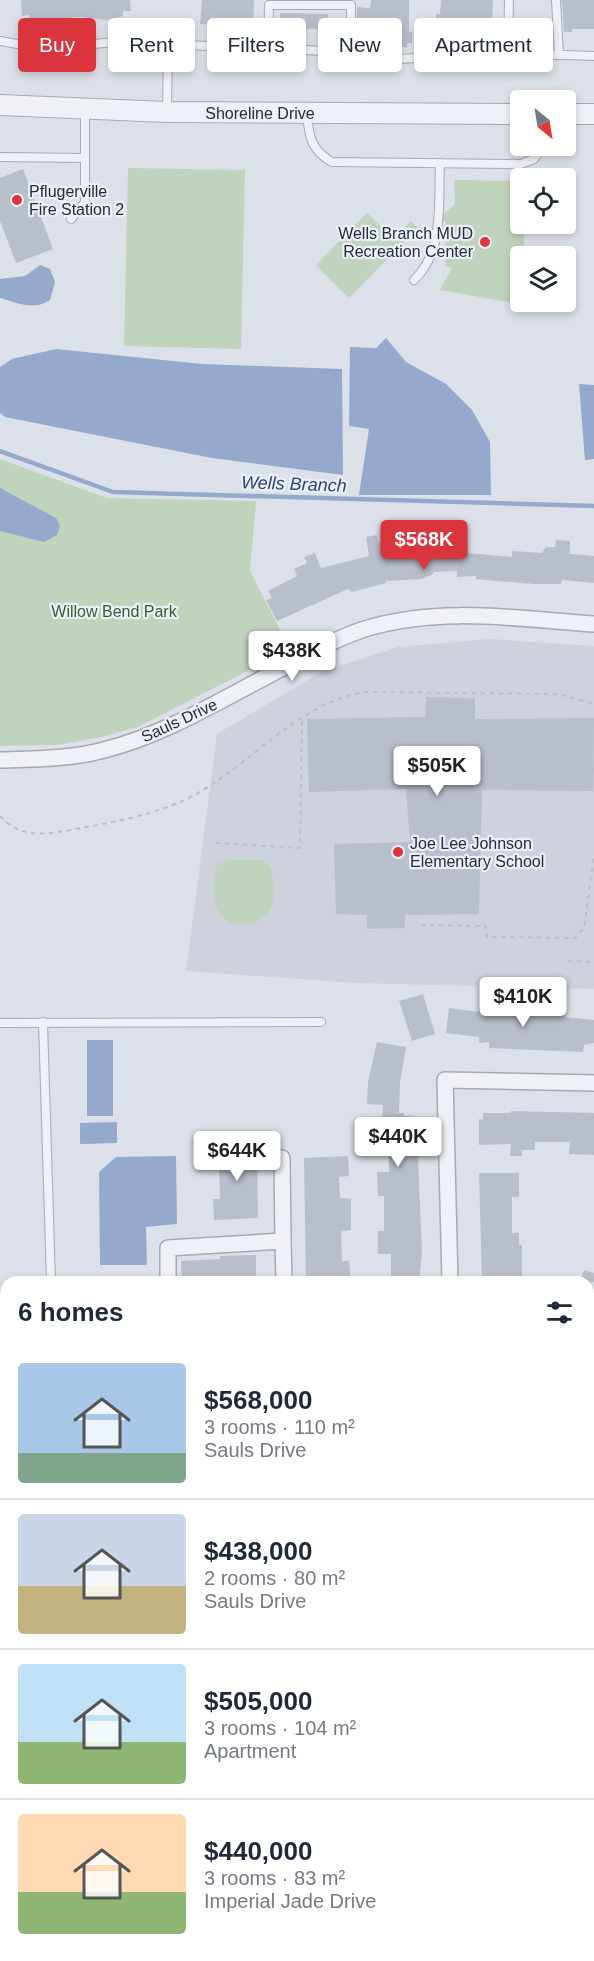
<!DOCTYPE html>
<meta charset="utf-8">
<style>
body{margin:0;font-family:Helvetica,sans-serif;background:#f6f6f7;color:#1f2937;height:100vh;display:flex;flex-direction:column;font-size:22px;white-space:nowrap}
*{box-sizing:border-box;margin:0}
p{font-size:20px;color:#747a83}
.icon{flex:none;width:33px;height:33px;fill:none;stroke:currentColor;stroke-width:2;stroke-linecap:round;stroke-linejoin:round}
.map{position:relative;flex:1;overflow:hidden}
.sheet{position:absolute;left:0px;top:1276px;width:594px;height:686px;display:flex;flex-direction:column;background:#fff;border-radius:18px 18px 0 0;box-shadow:0 3px 9px #0003}
.sheet>*{flex:none}
.hud{position:absolute;left:18px;top:18px;width:558px;height:54px;display:flex;gap:12px}
.needle{width:39px;rotate:150deg}
.fabs{position:absolute;left:510px;top:90px;display:grid;gap:12px}
.fabs a{display:grid;place-items:center;width:66px;height:66px;border-radius:6px;background:#fff;box-shadow:0 3px 9px #0003;font-size:30px}
.price{position:absolute;translate:-50% -51px;padding:0 14px;border-radius:6px;background:#fff;color:#222;font-size:20px;line-height:39px;filter:drop-shadow(0 2px 3px #0008)}
.price::after{content:'';position:absolute;left:50%;top:36px;width:18px;height:14px;margin-left:-9px;background:inherit;clip-path:polygon(0 0,100% 0,50% 100%)}
.price.on{background:#da343d;color:#fff}
ul{padding:0;list-style:none}
li{display:flex;align-items:center;gap:18px;height:150px;padding:0 18px}
li+li{border-top:2px solid #e0e1e3}
li span{display:grid;place-items:center;flex:none;width:168px;height:120px;border-radius:6px;color:#555}
li>.icon{margin-inline-start:auto}
span .icon{width:72px;height:72px;fill:#fffc;stroke-width:1}
li b{font-size:26px}
h2{display:flex;justify-content:space-between;align-items:center;height:72px;padding:0 18px;font-size:26px}
.tag{padding:0 21px;border-radius:6px;background:#fff;box-shadow:0 3px 9px #0003;font-size:21px;line-height:54px}
.tag.on{background:#da343d;color:#fff}
.map>svg:first-child{display:block}
.built{fill:#ced2dd}
.green{fill:#c0d3bd}
.water{fill:#94a9cc}
.lines{fill:none;stroke-linecap:round;stroke-linejoin:round}
.stream{stroke:#94a9cc;stroke-width:4.5}
.building{fill:#b9becb}
.service-casing{stroke:#a5aab6;stroke-width:10}
.minor-casing{stroke:#a5aab6;stroke-width:18}
.tertiary-casing{stroke:#a5aab6;stroke-width:22}
.path{stroke:#babec7;stroke-width:2;stroke-dasharray:4.5 4.5;stroke-linecap:butt}
.service{stroke:#eff1f6;stroke-width:8}
.minor{stroke:#eff1f6;stroke-width:15}
.tertiary{stroke:#eff1f6;stroke-width:20}
.poi-dot{fill:#da343d;stroke:#eceff6;stroke-width:2}
.labels{text-anchor:middle;stroke-width:4.5;stroke-linejoin:round;paint-order:stroke}
.street-label{font-size:16px;fill:#252c40;stroke:#eceff6}
.poi-label{font-size:16px;fill:#252c40;stroke:#eceff6;text-anchor:start}
.park-label{font-size:16px;fill:#355d31;stroke:#eceff6}
.water-label{font-size:18px;font-style:italic;fill:#2b4577;stroke:#eceff6}
</style>
<div class="map">
<svg width="594" height="1961" viewBox="0 0 594 1961">
<rect width="100%" height="100%" fill="#dce0e8"/>
<!-- built -->
<polygon class="built" points="490,639 594,646 594,989 356,983 186,971 217,734 321,672 398,647"/>
<!-- green -->
<g class="green">
<polygon points="128,168 245,170 241,349 124,346"/>
<polygon points="454,180 520,181 520,224 524,224 524,246 531,247 529,256 520,256 520,304 440,290 452,268 445,266 446,223 440,217 455,204"/>
<polygon points="367,213 394,238 411,221 418,228 349,298 316,265"/>
<polygon points="0,459 107,498 256,501 250,571 290,649 138,727 98,738 56,745 0,746"/>
<path d="M230,860H262C272,866 273,874 273,884C273,890 274,897 272,903C266,927 230,933 218,911C212,899 215,882 215,869L218,864Z"/>
</g>
<!-- water -->
<g class="water">
<path d="M40,265L50,269L55,282L50,300C34,311 18,303 0,298V279L25,276Z"/>
<polygon points="386,338 406,362 446,384 472,410 490,442 491,495 359,495 369,429 349,426 350,347 376,348"/>
<polygon points="56,349 202,364 342,369 343,475 212,458 5,417 0,413 0,367 12,359"/>
<polygon points="579,384 594,385 594,459 585,460"/>
<polygon points="0,488 56,518 60,526 57,535 44,542 0,531"/>
<rect x="87" y="1040" width="26" height="76"/>
<polygon points="117,1122 117,1143 80,1144 80,1123"/>
<polygon points="176,1156 177,1224 146,1227 147,1265 100,1265 99,1172 116,1157"/>
<polygon points="0,1908 6,1908 6,1956 62,1956 62,1961 0,1961"/>
</g>
<g class="lines">
<!-- stream -->
<polyline class="stream" points="0,451 113,492 594,506"/>
</g>
<!-- building -->
<g class="building">
<polygon points="21,0 130,0 131,11 123,11 123,16 107,20 82,17 35,20 29,19 29,15 22,16"/>
<polygon points="202,0 254,0 253,33 241,33 241,27 200,24"/>
<polygon points="371,0 409,0 409,32 412,32 412,43 407,43 407,47 399,47 399,52 388,52 387,47 379,47 379,44 374,44 374,41 357,40 357,7 370,8"/>
<polygon points="441,0 493,0 492,23 473,23 473,25 466,25 466,29 435,28 436,14 440,14"/>
<polygon points="562,0 594,0 594,29 572,29 572,32 564,32"/>
<polygon points="280,13 328,14 328,29 280,29"/>
<polygon points="23,169 53,249 16,263 0,221 0,178"/>
<polygon points="377,535 378,542 391,539 392,543 420,542 420,547 432,546 432,549 467,547 468,553 512,557 512,551 542,553 546,547 555,547 556,540 570,541 570,554 594,556 594,583 562,580 561,584 535,584 476,579 476,576 457,577 457,571 433,572 433,574 422,579 386,581 386,583 352,592 348,589 277,621 266,600 272,598 268,591 297,576 294,569 307,563 304,557 315,553 321,568 369,556 366,537"/>
<polygon points="426,697 475,698 475,719 594,718 593,791 482,790 479,914 405,915 405,928 367,929 367,915 336,914 334,844 410,842 406,789 309,792 307,719 425,717"/>
<polygon points="423,994 435,1034 412,1041 399,1001"/>
<polygon points="524,1002 566,1009 565,1017 594,1020 594,1043 584,1045 583,1052 511,1049 489,1048 489,1042 479,1043 479,1037 446,1033 449,1008 479,1012 479,1006 524,1009"/>
<polygon points="377,1042 406,1047 400,1082 399,1113 404,1113 404,1116 415,1117 415,1139 421,1139 422,1151 418,1158 422,1253 419,1282 391,1282 391,1254 378,1254 378,1231 384,1231 384,1196 378,1196 377,1172 389,1172 388,1128 382,1128 383,1105 367,1104 368,1082"/>
<polygon points="511,1111 594,1113 594,1155 569,1154 570,1142 535,1142 535,1150 522,1150 522,1156 510,1156 511,1144 479,1145 479,1119 483,1120 483,1113 511,1113"/>
<polygon points="257,1144 258,1218 214,1220 213,1199 220,1199 219,1167 217,1157 210,1158 210,1146"/>
<polygon points="348,1156 349,1176 339,1177 340,1198 351,1199 351,1230 341,1231 342,1261 349,1261 351,1282 306,1282 304,1158"/>
<polygon points="479,1173 519,1173 519,1197 512,1197 512,1233 519,1233 519,1245 522,1245 522,1282 482,1282"/>
<polygon points="256,1255 256,1282 182,1282 181,1261 220,1259 220,1256"/>
<polygon points="584,1270 594,1273 594,1282 580,1282"/>
</g>
<g class="lines">
<!-- service casing -->
<g class="service-casing">
<g id="service">
<polyline points="556,0 559,55"/>
<polyline points="0,41 45,49 114,42 351,52 381,60 508,53 594,56"/>
<polyline points="268,50 269,5 351,5 351,52"/>
<polyline points="508,53 509,0"/>
<polyline points="167,112 168,45"/>
<path d="M307,114C309,137 311,150 332,162L521,164L534,159L543,146"/>
<polyline points="0,157 85,158"/>
<polyline points="71,219 85,202 85,110"/>
<path d="M414,280C445,251 438,202 440,163"/>
<polyline points="43,1022 51,1282"/>
<polyline points="0,1023 321,1022"/>
</g>
</g>
<!-- minor casing -->
<g class="minor-casing">
<g id="minor">
<path d="M0,760C34,759 71,759 104,750C164,735 219,701 273,673C304,657 335,638 368,628C441,606 519,619 594,624"/>
<polyline points="282,1158 283,1241"/>
<polyline points="168,1282 168,1248 283,1241 284,1282"/>
<polyline points="450,1282 445,1080 594,1083"/>
<polyline points="588,1395 594,1396"/>
<polyline points="588,1496 594,1475"/>
<polyline points="588,1571 594,1576"/>
<polyline points="0,1639 6,1640"/>
<polyline points="0,1788 6,1790"/>
<polyline points="444,1956 444,1961"/>
<polyline points="578,1956 578,1961"/>
</g>
</g>
<!-- tertiary casing -->
<g class="tertiary-casing">
<g id="tertiary">
<polyline points="0,105 167,112 520,114"/>
<polyline points="566,114 594,114"/>
<polyline points="0,1513 6,1513"/>
<polyline points="0,1543 6,1543"/>
<polyline points="588,1723 594,1728"/>
<polyline points="588,1766 594,1773"/>
</g>
</g>
<!-- path -->
<g class="path">
<path d="M0,816C22,840 47,834 76,829C118,821 161,814 198,793C254,761 300,702 365,692L559,694L594,704"/>
<polyline points="216,843 300,848 302,718"/>
<polyline points="421,925 486,926 487,937 575,938 584,928 594,857"/>
<polyline points="568,961 594,962"/>
</g>
<!-- service -->
<use href="#service" class="service"/>
<!-- minor -->
<use href="#minor" class="minor"/>
<!-- tertiary -->
<use href="#tertiary" class="tertiary"/>
</g>
<!-- markers -->
<g class="poi-dot">
<circle cx="17" cy="200" r="6"/>
<circle cx="485" cy="242" r="6"/>
<circle cx="398" cy="852" r="6"/>
</g>
<g class="labels">
<!-- street labels -->
<g class="street-label">
<text x="260" y="119">Shoreline Drive</text>
<text transform="translate(179 720) rotate(-25)" y="6">Sauls Drive</text>
</g>
<!-- poi labels -->
<g class="poi-label">
<text x="29" y="197">Pflugerville<tspan x="29" dy="18">Fire Station 2</tspan></text>
<text x="473" y="239" text-anchor="end">Wells Branch MUD<tspan x="473" dy="18">Recreation Center</tspan></text>
<text x="410" y="849">Joe Lee Johnson<tspan x="410" dy="18">Elementary School</tspan></text>
</g>
<!-- park labels -->
<g class="park-label">
<text x="114" y="617">Willow Bend Park</text>
</g>
<!-- water labels -->
<g class="water-label">
<text transform="translate(294 484) rotate(2)" y="6">Wells Branch</text>
</g>
</g>
</svg>
<div class="fabs">
<a><svg class="needle" viewBox="-14 -14 28 28"><path d="M0-13l5 13h-10z" fill="#e53935"/><path d="M0 13l5-13h-10z" fill="#747a83"/></svg></a>
<a><svg class="icon" aria-label="locate" viewBox="0 0 24 24"><circle cx="12" cy="12" r="6"/><path d="M12 2v4M12 18v4M2 12h4M18 12h4"/></svg></a>
<a><svg class="icon" aria-label="layers" viewBox="0 0 24 24"><path d="M12 4l9 5-9 5-9-5zM3 14l9 5 9-5"/></svg></a>
</div>
<b class="price on" style="left:424px;top:571px">$568K</b>
<b class="price" style="left:292px;top:682px">$438K</b>
<b class="price" style="left:437px;top:797px">$505K</b>
<b class="price" style="left:523px;top:1028px">$410K</b>
<b class="price" style="left:398px;top:1168px">$440K</b>
<b class="price" style="left:237px;top:1182px">$644K</b>
<div class="hud">
<a class="tag on">Buy</a>
<a class="tag">Rent</a>
<a class="tag">Filters</a>
<a class="tag">New</a>
<a class="tag">Apartment</a>
</div>
<section class="sheet">
<h2>6 homes<svg class="icon" aria-label="filters" viewBox="0 0 24 24"><path d="M4 7h16M4 17h16"/><circle cx="9" cy="7" r="2"/><circle cx="15" cy="17" r="2"/></svg></h2>
<ul>
<li><span style="background:linear-gradient(#a9c7e8 75%,#7fa58c 0)"><svg class="icon" aria-label="home" viewBox="0 0 24 24"><path d="M3 11l9-7 9 7M6 9v11h12V9"/></svg></span><div><b>$568,000</b><p>3 rooms · 110 m²</p><p>Sauls Drive</p></div></li>
<li><span style="background:linear-gradient(#c9d6e8 60%,#c2b280 0)"><svg class="icon" aria-label="home" viewBox="0 0 24 24"><path d="M3 11l9-7 9 7M6 9v11h12V9"/></svg></span><div><b>$438,000</b><p>2 rooms · 80 m²</p><p>Sauls Drive</p></div></li>
<li><span style="background:linear-gradient(#bfe0f5 65%,#8fb573 0)"><svg class="icon" aria-label="home" viewBox="0 0 24 24"><path d="M3 11l9-7 9 7M6 9v11h12V9"/></svg></span><div><b>$505,000</b><p>3 rooms · 104 m²</p><p>Apartment</p></div></li>
<li><span style="background:linear-gradient(#ffd9b3 65%,#8fb573 0)"><svg class="icon" aria-label="home" viewBox="0 0 24 24"><path d="M3 11l9-7 9 7M6 9v11h12V9"/></svg></span><div><b>$440,000</b><p>3 rooms · 83 m²</p><p>Imperial Jade Drive</p></div></li>
</ul>
</section>
</div>
